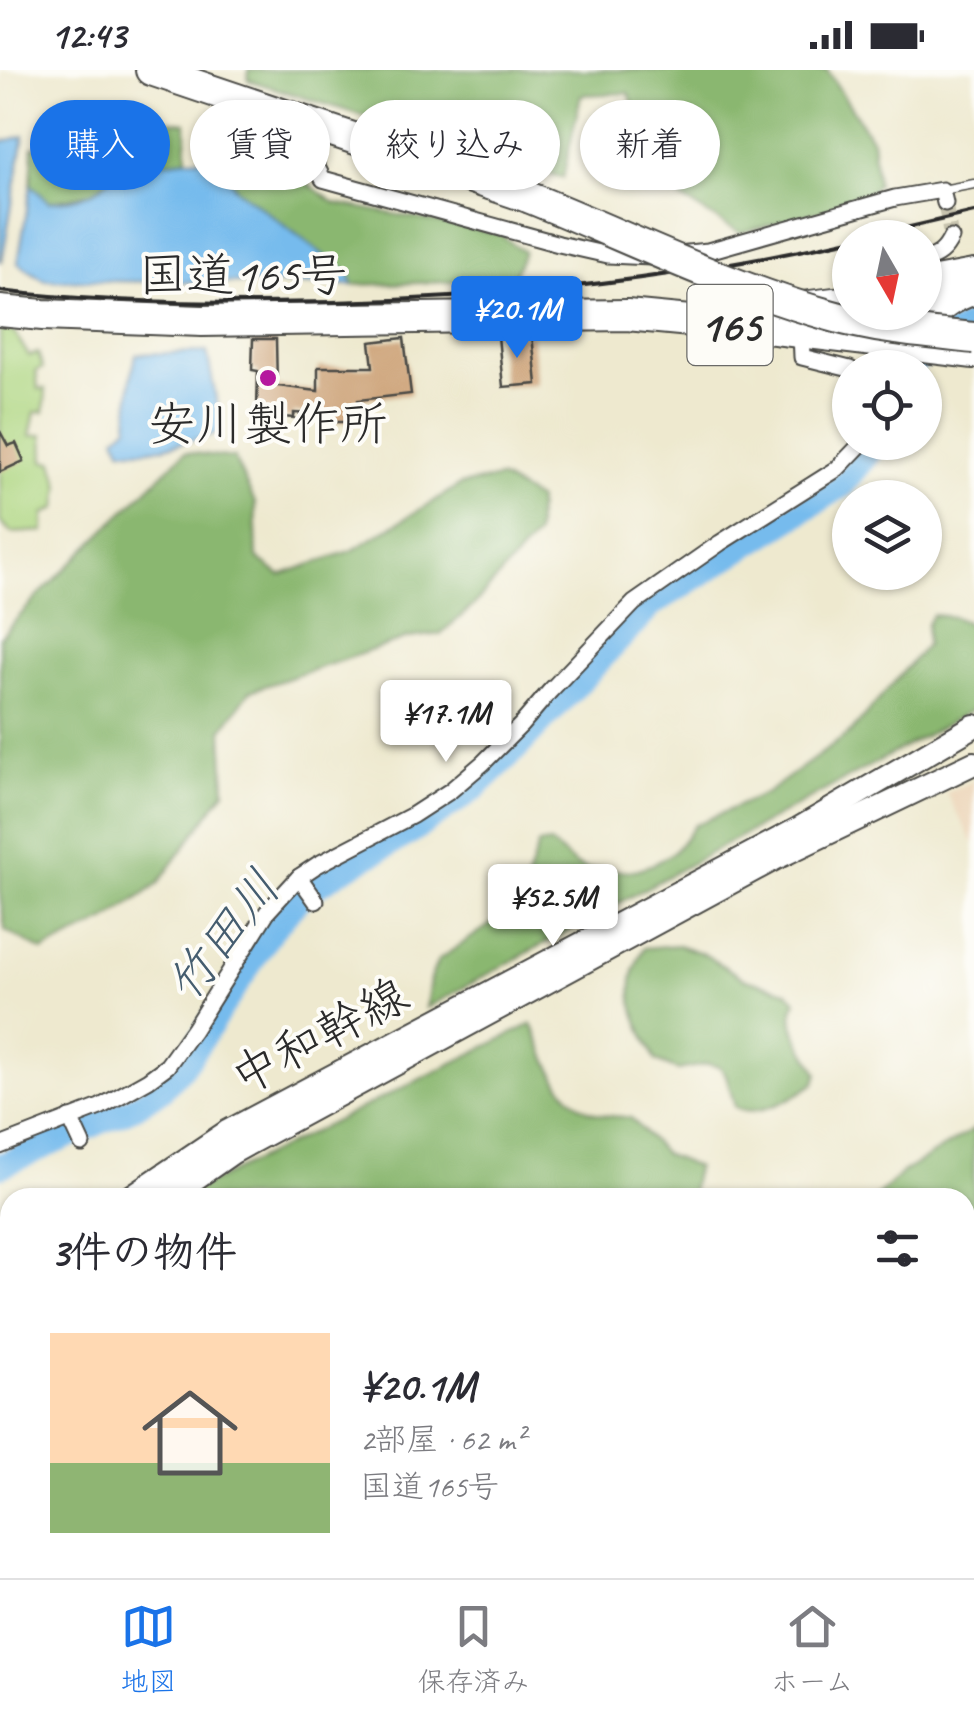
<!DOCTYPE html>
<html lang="ja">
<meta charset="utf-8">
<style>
body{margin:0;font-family:Caveat,"Klee One",sans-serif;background:#f7f7f7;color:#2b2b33;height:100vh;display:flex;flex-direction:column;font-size:38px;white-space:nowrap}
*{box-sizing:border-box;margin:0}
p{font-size:32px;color:#7c7c81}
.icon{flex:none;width:55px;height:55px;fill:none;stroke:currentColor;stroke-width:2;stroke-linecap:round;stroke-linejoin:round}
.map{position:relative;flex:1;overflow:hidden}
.drawer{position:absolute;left:0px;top:1118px;width:975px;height:392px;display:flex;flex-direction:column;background:#fff;border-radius:30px 30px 0 0;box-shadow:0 2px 8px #0004}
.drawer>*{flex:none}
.top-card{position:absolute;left:30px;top:30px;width:915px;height:90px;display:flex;gap:20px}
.needle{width:65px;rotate:171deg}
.tools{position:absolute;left:832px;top:150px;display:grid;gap:20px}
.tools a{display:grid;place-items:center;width:110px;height:110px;border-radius:50%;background:#fff;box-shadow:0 2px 8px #0004;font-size:50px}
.price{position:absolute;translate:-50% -85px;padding:0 22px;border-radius:10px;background:#fff;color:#222;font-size:32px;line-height:65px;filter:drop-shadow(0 2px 5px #0008)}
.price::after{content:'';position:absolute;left:50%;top:60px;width:30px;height:22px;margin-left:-15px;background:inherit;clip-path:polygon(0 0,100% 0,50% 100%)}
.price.selected{background:#1a73e8;color:#fff}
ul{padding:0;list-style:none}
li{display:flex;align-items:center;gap:30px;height:250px;padding:0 50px}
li+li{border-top:2px solid #e1e1e2}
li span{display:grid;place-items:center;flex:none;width:280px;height:200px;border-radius:0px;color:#555}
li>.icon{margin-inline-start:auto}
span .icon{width:120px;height:120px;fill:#fffc;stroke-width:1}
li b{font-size:42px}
h2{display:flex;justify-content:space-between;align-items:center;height:120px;padding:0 50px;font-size:42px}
.chip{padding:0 35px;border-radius:45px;background:#fff;box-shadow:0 2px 8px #0004;font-size:35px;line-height:90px}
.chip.selected{background:#1a73e8;color:#fff}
.status{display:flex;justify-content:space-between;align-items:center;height:70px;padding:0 50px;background:#fff;direction:ltr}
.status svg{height:28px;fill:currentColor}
.tab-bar{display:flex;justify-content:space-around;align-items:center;height:140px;border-top:2px solid #e1e1e2;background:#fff;font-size:28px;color:#7c7c81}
.tab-bar a{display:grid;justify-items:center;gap:5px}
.tab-bar .selected{color:#1a73e8}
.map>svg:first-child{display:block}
.built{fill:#edd7bb}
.green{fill:#aed681;stroke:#6c8056;stroke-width:2.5}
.forest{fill:#8ab76f;stroke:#5a714d;stroke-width:2.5}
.water{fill:#76bbed;stroke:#50738c;stroke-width:2.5}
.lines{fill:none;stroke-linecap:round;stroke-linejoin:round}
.river{stroke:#76bbed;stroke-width:25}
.building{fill:#d0a981}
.street-tunnel{stroke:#c7c3ae;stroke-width:15;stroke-dasharray:15 8;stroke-linecap:butt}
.lane-casing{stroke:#484844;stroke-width:11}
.street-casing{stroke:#484844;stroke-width:19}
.secondary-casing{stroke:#484844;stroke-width:26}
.highway-casing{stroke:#484844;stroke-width:34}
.lane{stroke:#fff;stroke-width:8}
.street{stroke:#fff;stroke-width:15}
.secondary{stroke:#fff;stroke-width:22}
.highway{stroke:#fff;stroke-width:30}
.rail{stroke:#2b2b2b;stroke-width:4}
.highway-bridge-casing{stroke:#484844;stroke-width:34;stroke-linecap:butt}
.highway-bridge{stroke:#fff;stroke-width:30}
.poi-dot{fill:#b5179e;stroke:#fdfcf7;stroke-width:4}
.labels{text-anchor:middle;stroke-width:8;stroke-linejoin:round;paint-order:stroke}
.shield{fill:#fdfcf7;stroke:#6a6a68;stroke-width:2.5}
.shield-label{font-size:45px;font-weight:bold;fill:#2b2b2b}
.street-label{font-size:48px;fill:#2b2b2b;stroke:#fdfcf7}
.poi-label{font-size:48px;fill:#2b2b2b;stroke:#fdfcf7}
.water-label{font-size:50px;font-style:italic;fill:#455d6f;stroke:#fdfcf7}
</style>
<div class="status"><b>12:43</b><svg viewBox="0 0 49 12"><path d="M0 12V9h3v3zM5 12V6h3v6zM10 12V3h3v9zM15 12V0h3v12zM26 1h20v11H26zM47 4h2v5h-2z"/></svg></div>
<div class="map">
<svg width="974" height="1508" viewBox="0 0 974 1508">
<rect width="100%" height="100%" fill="#fdfcf7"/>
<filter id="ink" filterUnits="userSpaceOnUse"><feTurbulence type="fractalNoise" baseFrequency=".01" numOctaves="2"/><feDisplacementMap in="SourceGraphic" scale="20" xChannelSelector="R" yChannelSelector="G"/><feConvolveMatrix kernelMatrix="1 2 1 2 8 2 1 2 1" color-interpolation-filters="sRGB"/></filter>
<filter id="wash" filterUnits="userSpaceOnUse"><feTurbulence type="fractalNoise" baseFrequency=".0048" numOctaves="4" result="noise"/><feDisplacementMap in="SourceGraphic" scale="40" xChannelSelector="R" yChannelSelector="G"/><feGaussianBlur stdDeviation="2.25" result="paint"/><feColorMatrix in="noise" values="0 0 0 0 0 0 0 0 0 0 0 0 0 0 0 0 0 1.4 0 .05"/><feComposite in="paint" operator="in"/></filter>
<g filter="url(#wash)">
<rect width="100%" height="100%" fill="#eee9cf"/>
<!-- built -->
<polygon class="built" points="974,711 974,774 946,723"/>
<!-- green -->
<g class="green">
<polygon points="0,259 14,262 29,286 38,283 43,298 36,301 38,319 46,319 44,342 35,342 30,366 43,365 44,391 53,392 60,416 57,438 44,444 44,461 11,463 0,452"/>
<polygon points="974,1425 974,1508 835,1508 833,1500 965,1500 965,1428"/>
<polygon points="595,1500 821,1500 823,1508 595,1508"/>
</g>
<!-- forest -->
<g class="forest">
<polygon points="249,0 827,0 872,70 877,114 862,130 740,163 663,118 629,23 581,25 563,108 248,10"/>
<polygon points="158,50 186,53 187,89 128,96 118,100 94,122 49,132 31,115 33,77 69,73 136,52"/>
<polygon points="220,56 283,76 308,114 335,133 500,164 524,182 512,210 353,215 348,204 235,118 218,90 207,87 201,65 209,57"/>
<polygon points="185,382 234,388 255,433 257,488 280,505 353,480 460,415 500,408 538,430 536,465 472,537 440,564 408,568 250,621 222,660 225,721 157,815 107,850 43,881 5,860 0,826 0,567 42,522"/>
<polygon points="932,545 954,547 974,556 974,639 426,938 430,909 438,890 506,844 525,816 538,775 550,773 576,795 587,799 631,801 654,794 674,782 695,755 767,723 851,662 926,575 927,554"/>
<path d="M678,875L702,883L743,908L787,921L796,931C783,954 807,982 818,1003L815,1013C795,1027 758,1049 735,1037L726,1005L720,997L708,994L678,1000L656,991C637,949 618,922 644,878Z"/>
<path d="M532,954C547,987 559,1033 598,1044C608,1047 621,1046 631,1048L664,1084L696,1097L690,1127L189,1128L192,1122Z"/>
<polygon points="974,1059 974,1368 965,1362 965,1128 876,1127 902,1103"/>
</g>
<!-- water -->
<g class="water">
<polygon points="24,66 2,191 0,191 0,72"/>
<path d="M207,87L218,90L235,118L349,204L353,215L44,210L18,193L31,115L49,132C63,131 84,128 96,120C108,112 114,101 129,96Z"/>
<path d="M207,282L220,350L219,360L215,364C186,371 151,384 121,379L116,367L128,356L131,309L136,284Z"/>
</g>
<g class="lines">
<!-- river -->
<g class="river">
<polyline points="910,298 911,294 947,268 974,253"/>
<polyline points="0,1096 132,1038 161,1020 190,987 271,861 301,826 338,802 408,764 474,719 516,679 653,534 842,416 878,372"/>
</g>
</g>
<g id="blocks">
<!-- building -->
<g class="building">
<polygon points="532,265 537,314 503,317 498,266"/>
<polygon points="404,268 411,324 358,330 359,352 319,352 318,344 294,343 294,348 282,347 283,341 257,339 258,301 252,300 253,269 276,269 277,316 318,321 318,297 373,297 370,272"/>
<polygon points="0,361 8,376 16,373 24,391 0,402"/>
</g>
</g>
</g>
<g filter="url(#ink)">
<use href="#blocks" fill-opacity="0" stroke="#484844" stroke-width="2.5"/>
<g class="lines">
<!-- street-tunnel -->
<polyline class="street-tunnel" points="945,133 951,168"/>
<!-- lane casing -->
<g class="lane-casing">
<polyline id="lane" points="942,120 974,114"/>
</g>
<!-- street casing -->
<g class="street-casing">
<g id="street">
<polyline points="323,58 313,89 323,109 559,174 608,185 651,187"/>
<polyline points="678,184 708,181 895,128 942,120 945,133"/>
<path d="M925,190C938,186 945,181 951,168"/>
<polyline points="804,257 801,262 802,287 850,299"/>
<polyline points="299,807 316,831"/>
<polyline points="70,1048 82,1074"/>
<polyline points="0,1076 100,1037 148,1010 167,996 193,960 267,842 299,807 317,795 413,745 450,721 483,693 521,655 550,621 634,533 720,473 837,399 863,372"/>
<polyline points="0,1335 10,1326"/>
<polyline points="0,1364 10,1366"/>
<polyline points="0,1444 10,1446"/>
<polyline points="579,1500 579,1508"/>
<polyline points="174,1508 174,1500"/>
<polyline points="258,1508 258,1500"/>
</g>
</g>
<!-- secondary casing -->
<g class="secondary-casing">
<g id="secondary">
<polyline points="129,1128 227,1062 798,759 974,656"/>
<polyline points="167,1128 233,1082 776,788 974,693"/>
<polyline points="0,1220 10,1212"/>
<polyline points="0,1246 10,1238"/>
</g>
</g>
<!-- highway casing -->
<g class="highway-casing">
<g id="highway">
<polyline points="151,0 528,127"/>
<polyline points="925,214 974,205"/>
<polyline points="802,237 850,231"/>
<polyline points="0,241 43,245 202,251 627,245 775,259 974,283"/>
<path d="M948,278C903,254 947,229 974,219"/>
</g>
</g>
<!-- lane -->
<use href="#lane" class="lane"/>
<!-- street -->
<use href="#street" class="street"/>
<!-- secondary -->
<use href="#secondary" class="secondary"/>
<!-- highway -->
<use href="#highway" class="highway"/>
<!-- rail -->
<g class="rail">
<polyline points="863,168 974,142"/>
<path d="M0,221C85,231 171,233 257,233C458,233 654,215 850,170"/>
</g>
<!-- highway-bridge casing -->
<g class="highway-bridge-casing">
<path id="highway-bridge" d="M528,127C628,167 725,216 829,245C876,259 926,263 974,268"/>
</g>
<!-- highway-bridge -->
<use href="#highway-bridge" class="highway-bridge"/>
</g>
</g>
<!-- markers -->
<circle class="poi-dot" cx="268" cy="308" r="10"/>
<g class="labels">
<!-- shield labels -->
<rect class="shield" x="687.5" y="215" width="85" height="80" rx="8"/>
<g class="shield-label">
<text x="730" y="271">165</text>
</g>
<!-- street labels -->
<g class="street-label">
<text x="243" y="221">国道165号</text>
<text transform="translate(319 965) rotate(-28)" y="17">中和幹線</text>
</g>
<!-- poi labels -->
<g class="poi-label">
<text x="268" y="370">安川製作所</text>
</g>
<!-- water labels -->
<g class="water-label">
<text transform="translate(222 865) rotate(-52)" y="18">竹田川</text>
</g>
</g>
</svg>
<div class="tools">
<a><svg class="needle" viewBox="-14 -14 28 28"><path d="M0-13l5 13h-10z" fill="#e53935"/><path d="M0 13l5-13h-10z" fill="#7c7c81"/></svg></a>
<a><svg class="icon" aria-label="locate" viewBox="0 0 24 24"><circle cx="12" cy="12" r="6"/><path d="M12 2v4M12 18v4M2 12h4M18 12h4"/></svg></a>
<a><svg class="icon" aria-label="layers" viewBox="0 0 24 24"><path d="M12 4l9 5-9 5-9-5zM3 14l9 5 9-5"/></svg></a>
</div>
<b class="price selected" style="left:517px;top:291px">¥20.1M</b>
<b class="price" style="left:446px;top:695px">¥17.1M</b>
<b class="price" style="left:553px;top:879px">¥52.5M</b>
<div class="top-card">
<a class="chip selected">購入</a>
<a class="chip">賃貸</a>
<a class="chip">絞り込み</a>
<a class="chip">新着</a>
</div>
<section class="drawer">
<h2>3件の物件<svg class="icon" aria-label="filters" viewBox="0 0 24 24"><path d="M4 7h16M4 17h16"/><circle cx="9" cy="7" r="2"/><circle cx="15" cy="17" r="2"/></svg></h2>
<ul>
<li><span style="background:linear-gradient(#ffd9b3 65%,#8fb573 0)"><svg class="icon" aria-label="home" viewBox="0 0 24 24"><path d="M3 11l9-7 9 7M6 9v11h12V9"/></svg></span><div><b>¥20.1M</b><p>2部屋 · 62 m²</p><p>国道165号</p></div></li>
</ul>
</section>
</div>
<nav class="tab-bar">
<a class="selected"><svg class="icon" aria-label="map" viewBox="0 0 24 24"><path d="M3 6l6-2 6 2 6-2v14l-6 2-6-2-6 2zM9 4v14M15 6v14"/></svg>地図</a>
<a><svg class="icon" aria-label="saved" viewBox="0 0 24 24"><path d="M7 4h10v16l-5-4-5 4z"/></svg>保存済み</a>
<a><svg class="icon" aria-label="home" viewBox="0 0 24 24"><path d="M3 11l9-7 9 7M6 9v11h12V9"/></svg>ホーム</a>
</nav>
